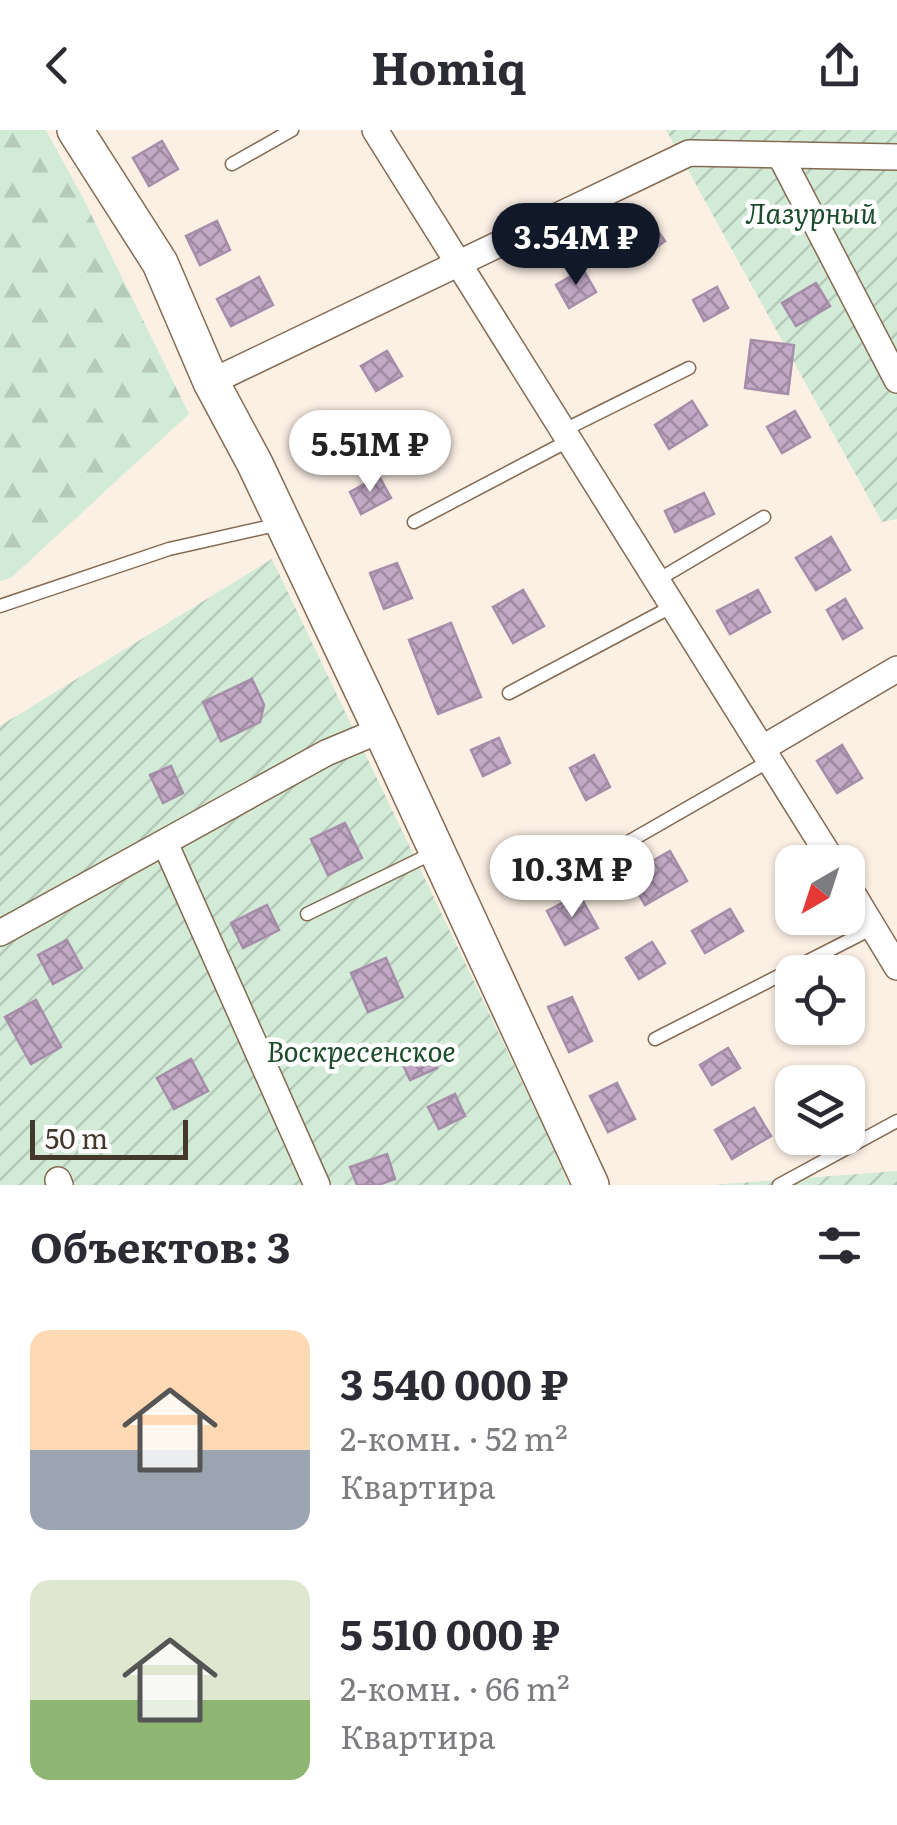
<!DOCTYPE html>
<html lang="ru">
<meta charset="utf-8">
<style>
body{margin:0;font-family:Literata,serif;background:#f7f7f7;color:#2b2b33;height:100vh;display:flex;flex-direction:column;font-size:38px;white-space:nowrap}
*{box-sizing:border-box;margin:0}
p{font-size:32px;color:#7c7c81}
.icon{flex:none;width:55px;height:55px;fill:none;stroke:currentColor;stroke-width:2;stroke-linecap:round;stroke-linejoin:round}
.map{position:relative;height:1055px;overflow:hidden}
.sheet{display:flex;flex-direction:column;background:#fff;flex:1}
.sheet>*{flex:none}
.needle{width:65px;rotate:219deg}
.buttons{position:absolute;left:775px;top:715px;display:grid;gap:20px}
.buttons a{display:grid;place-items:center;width:90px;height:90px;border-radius:20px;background:#fff;box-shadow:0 2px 8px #0004;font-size:50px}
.scale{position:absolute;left:30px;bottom:25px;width:158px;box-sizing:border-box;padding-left:10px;border:5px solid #44382d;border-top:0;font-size:28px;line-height:35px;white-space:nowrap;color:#44382d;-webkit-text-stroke:8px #fff;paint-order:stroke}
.price{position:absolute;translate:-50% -85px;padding:0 22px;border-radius:35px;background:#fff;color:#222;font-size:32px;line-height:65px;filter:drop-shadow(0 2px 5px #0008)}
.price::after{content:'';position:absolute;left:50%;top:60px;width:30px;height:22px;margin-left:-15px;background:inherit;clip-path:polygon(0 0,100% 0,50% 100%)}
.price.on{background:#111827;color:#fff}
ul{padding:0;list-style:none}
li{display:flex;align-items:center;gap:30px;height:250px;padding:0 30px}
li span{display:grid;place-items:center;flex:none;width:280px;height:200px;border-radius:20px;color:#555}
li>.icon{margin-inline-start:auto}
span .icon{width:120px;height:120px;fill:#fffc;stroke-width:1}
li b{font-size:42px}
h2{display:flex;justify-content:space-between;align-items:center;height:120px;padding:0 30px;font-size:42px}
header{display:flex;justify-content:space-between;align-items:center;height:130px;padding:0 30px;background:#fff;font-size:45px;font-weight:700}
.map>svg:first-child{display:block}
.forest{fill:url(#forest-firs)}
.garden{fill:url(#garden-furrows)}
.building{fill:url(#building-cross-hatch);stroke:#a68da9;stroke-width:2.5}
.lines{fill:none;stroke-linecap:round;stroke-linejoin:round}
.lane-casing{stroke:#856a52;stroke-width:15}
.street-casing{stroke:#856a52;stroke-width:28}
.secondary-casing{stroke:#856a52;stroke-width:38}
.lane{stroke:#fff;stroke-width:12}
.street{stroke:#fff;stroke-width:25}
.secondary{stroke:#fff;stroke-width:35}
.labels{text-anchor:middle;stroke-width:9;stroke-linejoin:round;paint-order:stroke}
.park-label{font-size:28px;font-style:italic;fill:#1d4c2d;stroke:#fff}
</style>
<header><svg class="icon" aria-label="back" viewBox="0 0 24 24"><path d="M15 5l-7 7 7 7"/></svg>Homiq<svg class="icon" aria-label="share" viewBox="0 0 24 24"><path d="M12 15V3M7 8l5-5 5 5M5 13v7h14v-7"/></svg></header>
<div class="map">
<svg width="897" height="1055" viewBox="0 0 897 1055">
<defs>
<pattern id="forest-firs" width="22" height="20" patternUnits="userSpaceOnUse" patternTransform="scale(2.5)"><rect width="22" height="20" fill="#d1ebd7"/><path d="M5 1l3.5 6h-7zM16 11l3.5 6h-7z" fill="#b5cab9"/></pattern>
<pattern id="garden-furrows" width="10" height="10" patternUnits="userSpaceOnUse" patternTransform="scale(2.5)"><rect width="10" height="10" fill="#d1ebd7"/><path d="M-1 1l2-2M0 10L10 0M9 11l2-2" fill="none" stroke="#b5cab9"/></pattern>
<pattern id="building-cross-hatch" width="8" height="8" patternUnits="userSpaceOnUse" patternTransform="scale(2.5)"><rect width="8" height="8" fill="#c2a9c6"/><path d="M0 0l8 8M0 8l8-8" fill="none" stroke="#9f8ba1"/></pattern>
</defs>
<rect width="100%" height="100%" fill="#fcf0e5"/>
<!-- forest -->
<polygon class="forest" points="0,0 46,0 82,66 189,284 11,448 0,451"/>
<!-- garden -->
<g class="garden">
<polygon points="666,0 897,0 897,389 882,392"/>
<polygon points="272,429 547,1004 569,1055 0,1055 0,596"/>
<polygon points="897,1041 897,1055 712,1055"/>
</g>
<!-- building -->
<g class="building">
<polygon points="162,11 178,39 149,56 133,28"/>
<polygon points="217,91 230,120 200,135 186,106"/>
<polygon points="651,92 665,111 639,130 625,110"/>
<polygon points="583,139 596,162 569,178 556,155"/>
<polygon points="259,147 273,175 231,196 217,169"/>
<polygon points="816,153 830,176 796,196 782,173"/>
<polygon points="717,157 728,178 704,191 693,170"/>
<polygon points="751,210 794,215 788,264 745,258"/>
<polygon points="387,221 402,246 376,261 361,236"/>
<polygon points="692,271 707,295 669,319 655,295"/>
<polygon points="795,281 810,307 782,323 767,297"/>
<polygon points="427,295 445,324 421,340 402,310"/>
<polygon points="379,346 391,368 361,384 350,362"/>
<polygon points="704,363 714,384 675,402 665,381"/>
<polygon points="831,407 850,440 816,460 796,428"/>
<polygon points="397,433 412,468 384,479 370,443"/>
<polygon points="523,460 544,496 513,513 493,477"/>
<polygon points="758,460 770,482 730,504 717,481"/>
<polygon points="845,469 862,498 843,509 827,480"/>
<polygon points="451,493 481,567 438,584 409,510"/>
<polygon points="252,549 264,575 260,592 221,611 203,572"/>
<polygon points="499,608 510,633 483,646 471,620"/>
<polygon points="842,615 862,648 837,663 817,631"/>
<polygon points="594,625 610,657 586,670 570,638"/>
<polygon points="171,636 183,663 163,673 150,645"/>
<polygon points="345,693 362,728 328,745 311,709"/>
<polygon points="670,721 687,751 645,775 628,745"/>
<polygon points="579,764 598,798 565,815 547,781"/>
<polygon points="267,775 279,800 243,818 231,793"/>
<polygon points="730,779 743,801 705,823 692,801"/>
<polygon points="67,810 82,838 53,854 38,825"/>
<polygon points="652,812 665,833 639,849 626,828"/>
<polygon points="386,828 403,867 368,882 351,843"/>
<polygon points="572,867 592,911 569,922 548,877"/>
<polygon points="36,870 61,917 31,934 5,887"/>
<polygon points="427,916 437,938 410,950 400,928"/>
<polygon points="728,918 740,938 712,955 700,935"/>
<polygon points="191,929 208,961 174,979 157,948"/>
<polygon points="617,953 635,989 608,1002 590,966"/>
<polygon points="455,964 465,986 439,999 428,977"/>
<polygon points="754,978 771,1006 732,1029 715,1000"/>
<polygon points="387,1024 395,1049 378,1055 357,1055 350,1037"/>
</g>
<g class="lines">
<!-- lane casing -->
<g class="lane-casing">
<g id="lane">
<polyline points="232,34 292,0"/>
<polyline points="562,301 689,238"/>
<polyline points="414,392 568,311"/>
<polyline points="656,451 764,387"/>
<polyline points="0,476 169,419 280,394"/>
<polyline points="509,563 673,476"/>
<polyline points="623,715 771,630"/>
<polyline points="307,784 435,722"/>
<polyline points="655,909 873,798"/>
<polyline points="779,1055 897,991"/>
</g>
</g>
<!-- street casing -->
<g class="street-casing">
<g id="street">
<polyline points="375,0 833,732"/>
<polyline points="780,25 897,250"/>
<polyline points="211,252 689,23 897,27"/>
<polyline points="763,618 897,539"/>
<polyline points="165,713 317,1055"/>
<polyline points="848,756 897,837"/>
<polyline points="0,803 326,623 381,600"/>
<polyline points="58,1050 60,1055"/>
</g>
</g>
<!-- secondary casing -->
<g class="secondary-casing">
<polyline id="secondary" points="75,0 160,133 211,252 255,334 381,600 591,1055"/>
</g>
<!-- lane -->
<use href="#lane" class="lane"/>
<!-- street -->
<use href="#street" class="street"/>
<!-- secondary -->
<use href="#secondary" class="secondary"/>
</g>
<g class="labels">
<!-- park labels -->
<g class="park-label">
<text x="811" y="94">Лазурный</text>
<text x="361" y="932">Воскресенское</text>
</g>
</g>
</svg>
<div class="buttons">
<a><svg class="needle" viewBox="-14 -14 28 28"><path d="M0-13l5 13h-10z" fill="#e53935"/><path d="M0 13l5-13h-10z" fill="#7c7c81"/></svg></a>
<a><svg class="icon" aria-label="locate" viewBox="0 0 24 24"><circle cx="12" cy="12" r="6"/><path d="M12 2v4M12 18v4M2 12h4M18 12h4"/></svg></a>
<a><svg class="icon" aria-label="layers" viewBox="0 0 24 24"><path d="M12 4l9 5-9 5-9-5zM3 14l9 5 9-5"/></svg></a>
</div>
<div class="scale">50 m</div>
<b class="price on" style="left:576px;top:158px">3.54M ₽</b>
<b class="price" style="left:370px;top:365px">5.51M ₽</b>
<b class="price" style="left:572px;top:790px">10.3M ₽</b>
</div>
<section class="sheet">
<h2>Объектов: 3<svg class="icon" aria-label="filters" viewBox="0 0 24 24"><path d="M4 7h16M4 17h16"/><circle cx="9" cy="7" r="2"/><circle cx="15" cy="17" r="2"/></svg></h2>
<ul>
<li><span style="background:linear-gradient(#ffd9b3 60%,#9aa5b1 0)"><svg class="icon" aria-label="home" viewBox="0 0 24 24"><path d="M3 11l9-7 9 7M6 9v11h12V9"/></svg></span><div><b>3 540 000 ₽</b><p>2-комн. · 52 m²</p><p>Квартира</p></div></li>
<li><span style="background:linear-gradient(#dfe7d0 60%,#8fb573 0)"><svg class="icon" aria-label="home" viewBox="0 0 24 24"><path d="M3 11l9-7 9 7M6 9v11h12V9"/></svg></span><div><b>5 510 000 ₽</b><p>2-комн. · 66 m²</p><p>Квартира</p></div></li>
</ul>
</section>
